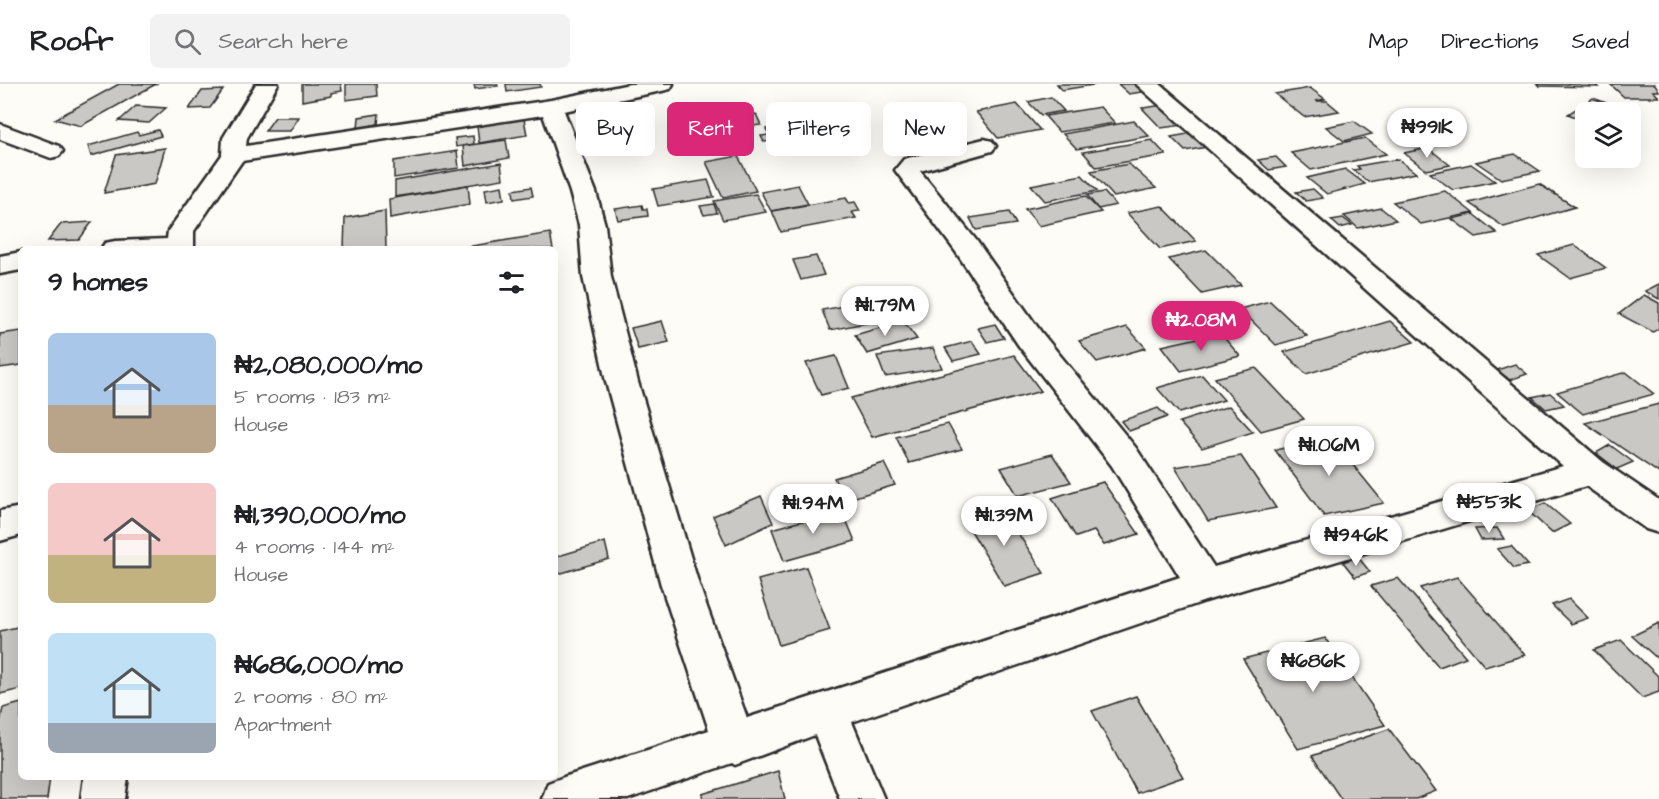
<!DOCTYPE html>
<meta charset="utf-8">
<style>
body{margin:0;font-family:"Architects Daughter",sans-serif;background:#f2f2f2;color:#202124;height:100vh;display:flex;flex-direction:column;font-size:22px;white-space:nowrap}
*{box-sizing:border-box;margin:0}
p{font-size:20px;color:#757577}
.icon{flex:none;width:33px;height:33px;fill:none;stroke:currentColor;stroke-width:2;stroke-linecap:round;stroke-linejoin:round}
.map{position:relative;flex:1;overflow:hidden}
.drawer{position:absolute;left:18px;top:162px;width:540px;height:534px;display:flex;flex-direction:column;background:#fff;border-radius:9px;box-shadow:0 6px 24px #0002}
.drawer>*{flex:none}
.guide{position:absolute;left:576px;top:18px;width:570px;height:54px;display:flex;gap:12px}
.buttons{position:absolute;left:1575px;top:18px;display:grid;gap:12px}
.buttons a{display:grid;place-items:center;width:66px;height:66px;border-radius:9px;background:#fff;box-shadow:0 6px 24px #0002;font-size:30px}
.price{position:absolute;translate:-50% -51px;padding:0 14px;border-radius:21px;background:#fff;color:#222;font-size:20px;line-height:39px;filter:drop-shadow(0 2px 3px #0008)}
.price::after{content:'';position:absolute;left:50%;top:36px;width:18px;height:14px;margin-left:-9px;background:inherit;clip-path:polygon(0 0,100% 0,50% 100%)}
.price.current{background:#db2777;color:#fff}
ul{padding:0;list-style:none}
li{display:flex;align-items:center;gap:18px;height:150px;padding:0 30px}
li span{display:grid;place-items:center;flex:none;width:168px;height:120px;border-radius:9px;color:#555}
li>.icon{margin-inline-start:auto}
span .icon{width:72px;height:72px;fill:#fffc;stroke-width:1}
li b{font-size:26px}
h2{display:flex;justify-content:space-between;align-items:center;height:72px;padding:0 30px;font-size:26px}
.pill{padding:0 21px;border-radius:9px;background:#fff;box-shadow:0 6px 24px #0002;font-size:21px;line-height:54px}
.pill.current{background:#db2777;color:#fff}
header{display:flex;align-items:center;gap:36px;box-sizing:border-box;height:84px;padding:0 30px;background:#fff;border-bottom:2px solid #e0e0e0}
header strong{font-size:28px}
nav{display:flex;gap:33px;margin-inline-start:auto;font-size:21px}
.search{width:420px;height:54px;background:#f2f2f2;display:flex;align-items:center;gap:15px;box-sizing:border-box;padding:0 21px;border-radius:9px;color:#757577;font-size:22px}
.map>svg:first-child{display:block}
.building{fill:#c9c8c4;stroke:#2b2b2b;stroke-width:1.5}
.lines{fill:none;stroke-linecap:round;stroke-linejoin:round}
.street-casing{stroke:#2b2b2b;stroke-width:5}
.street{fill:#fdfcf7;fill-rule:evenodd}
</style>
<header>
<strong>Roofr</strong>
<div class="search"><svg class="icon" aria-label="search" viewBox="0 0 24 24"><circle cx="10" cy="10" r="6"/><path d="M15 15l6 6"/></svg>Search here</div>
<nav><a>Map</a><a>Directions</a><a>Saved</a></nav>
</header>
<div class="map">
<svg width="1659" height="715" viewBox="0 0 1659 715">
<rect width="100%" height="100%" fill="#fdfcf7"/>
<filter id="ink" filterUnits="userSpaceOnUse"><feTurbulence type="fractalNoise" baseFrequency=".0167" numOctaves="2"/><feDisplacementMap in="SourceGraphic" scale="12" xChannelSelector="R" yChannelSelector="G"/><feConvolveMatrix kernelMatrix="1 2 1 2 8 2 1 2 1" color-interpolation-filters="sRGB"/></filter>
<g filter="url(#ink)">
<!-- building -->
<g class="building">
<polygon points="119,0 156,0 81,42 55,35"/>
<polygon points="302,0 341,0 342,7 331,9 331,12 302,17"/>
<polygon points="346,0 376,0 377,12 346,16"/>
<polygon points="474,0 497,0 498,2 475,5"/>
<polygon points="506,0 540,0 541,3 507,8"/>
<polygon points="1057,0 1099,0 1062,6"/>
<polygon points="1118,0 1140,0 1148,7 1129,10"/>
<polygon points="1537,0 1595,0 1598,3 1539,2"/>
<polygon points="1610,0 1655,0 1659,7 1653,7 1659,13 1624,13"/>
<polygon points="1310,4 1325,15 1316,17 1327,17 1339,27 1304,33 1275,10"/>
<polygon points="223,6 210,24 189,25 202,7"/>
<polygon points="1051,13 1064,27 1041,31 1028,18"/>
<polygon points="1593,14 1630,28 1586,28 1586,37 1568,30"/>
<polygon points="1017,20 1040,46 998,54 976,28"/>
<polygon points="1165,21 1184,41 1161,44 1142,24"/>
<polygon points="136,22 166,24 149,39 119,37"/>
<polygon points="1100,23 1115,39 1059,48 1045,32"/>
<polygon points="379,30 378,40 358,44 359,33"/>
<polygon points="756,30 761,41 730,45 725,34"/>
<polygon points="780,30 784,37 772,39 769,32"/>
<polygon points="275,33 299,33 290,47 265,47"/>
<polygon points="832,33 844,50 774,63 771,57 764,58 761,52 769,51 766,45"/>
<polygon points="524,35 527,51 479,59 477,42"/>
<polygon points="1134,37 1149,52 1077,65 1063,50"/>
<polygon points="1354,37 1372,50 1344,57 1326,43"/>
<polygon points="158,46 161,52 91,72 88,62 137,48 139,51"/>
<polygon points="1193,49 1207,63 1185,67 1171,53"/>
<polygon points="473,52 474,60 456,63 455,54"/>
<polygon points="1365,54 1386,70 1311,86 1291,69"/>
<polygon points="506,56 509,74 465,82 463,62"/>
<polygon points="1152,56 1166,71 1096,83 1083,68"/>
<polygon points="165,64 155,100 104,109 116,71"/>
<polygon points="1428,64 1450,81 1426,86 1404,69"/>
<polygon points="457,67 459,84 394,94 394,77"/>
<polygon points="1515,70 1540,87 1501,95 1476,78"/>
<polygon points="738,72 756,107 723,114 706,78"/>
<polygon points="1276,73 1286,83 1269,86 1258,76"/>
<polygon points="1398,75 1416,89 1368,98 1353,86 1360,85 1357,82"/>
<polygon points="501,79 503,95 395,113 395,97"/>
<polygon points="1129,80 1156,104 1114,113 1091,87"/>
<polygon points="1471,80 1495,97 1453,106 1430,89"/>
<polygon points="1345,85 1365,100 1327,110 1307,94"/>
<polygon points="1082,91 1097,107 1045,117 1031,101"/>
<polygon points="708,96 714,113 658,122 653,105"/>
<polygon points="1539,100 1575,123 1504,143 1469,119"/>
<polygon points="468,101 470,120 390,134 389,115"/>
<polygon points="798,101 808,120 771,127 761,108"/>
<polygon points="502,102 504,115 487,118 485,105"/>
<polygon points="531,103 533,112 514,115 513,106"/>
<polygon points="1313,105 1323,114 1306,117 1296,108"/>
<polygon points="1445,107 1473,129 1421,140 1393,118"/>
<polygon points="1104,108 1116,121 1098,125 1087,111"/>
<polygon points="756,110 766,128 723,136 714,117"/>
<polygon points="1085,112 1101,128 1039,142 1025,125"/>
<polygon points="846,114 849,119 855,118 860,127 852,128 856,134 781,148 772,127"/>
<polygon points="714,120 717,129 704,131 700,122"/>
<polygon points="642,121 643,125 647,125 648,132 618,136 615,125"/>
<polygon points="1162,122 1196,157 1160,165 1127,129"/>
<polygon points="1381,124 1396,136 1358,144 1344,132"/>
<polygon points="385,127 386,165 344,165 345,134"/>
<polygon points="1009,128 1016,140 976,146 970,134"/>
<polygon points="1473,130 1497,149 1476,153 1452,135"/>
<polygon points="1343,134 1352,141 1340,144 1331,136"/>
<polygon points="92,138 79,156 48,157 61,140"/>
<polygon points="550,149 553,165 454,165"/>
<polygon points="1574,161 1606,184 1570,194 1538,171"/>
<polygon points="1206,166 1241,201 1202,210 1169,175"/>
<polygon points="816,172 824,191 801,196 793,176"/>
<polygon points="1659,200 1659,215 1645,207"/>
<polygon points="1644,211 1659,219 1659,244 1653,248 1619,230"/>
<polygon points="892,213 902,232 830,246 822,226"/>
<polygon points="1270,217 1307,252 1276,261 1240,225"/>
<polygon points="662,237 669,258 638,265 631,244"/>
<polygon points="903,237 917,255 867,270 855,251"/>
<polygon points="1390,237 1414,258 1306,290 1284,268"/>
<polygon points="995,240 1004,254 987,258 978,244"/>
<polygon points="1127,243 1146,264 1097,278 1079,257"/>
<polygon points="21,247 21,281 0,284 0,250"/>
<polygon points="1220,249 1240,272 1181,287 1162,262"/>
<polygon points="972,257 981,270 953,277 945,264"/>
<polygon points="933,264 942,284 885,293 877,272"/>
<polygon points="1014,271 1041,307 872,353 851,314"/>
<polygon points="836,272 849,304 821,311 806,279"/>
<polygon points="1515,280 1527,290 1510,296 1497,286"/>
<polygon points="1256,284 1304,335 1261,347 1215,294"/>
<polygon points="1626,288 1654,310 1583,330 1557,308"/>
<polygon points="1202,291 1224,316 1179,329 1157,304"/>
<polygon points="1550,309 1564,321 1546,325 1532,313"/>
<polygon points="1659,320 1659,389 1585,339"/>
<polygon points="1229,322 1253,348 1202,364 1179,338"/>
<polygon points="1158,324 1167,333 1129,347 1121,337"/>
<polygon points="948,340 962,365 909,379 896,353"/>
<polygon points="1331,354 1384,419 1324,432 1275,366"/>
<polygon points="1610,361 1633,378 1617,385 1596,369"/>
<polygon points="1052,370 1071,398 1018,412 1001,384"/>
<polygon points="1241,372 1276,424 1208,437 1175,383"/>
<polygon points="884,379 895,401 845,416 834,394"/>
<polygon points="1103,398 1139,450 1104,461 1094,447 1076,453 1052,414"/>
<polygon points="761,412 773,439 726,461 713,432"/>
<polygon points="1545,419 1570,440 1552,449 1527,426"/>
<polygon points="1001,423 1044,489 1004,502 964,435"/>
<polygon points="842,426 855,457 784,477 772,445"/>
<polygon points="1497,444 1504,455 1481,456 1475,445"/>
<polygon points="605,458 609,475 555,491 555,473"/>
<polygon points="1511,462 1528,481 1514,484 1497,465"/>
<polygon points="1358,473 1370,488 1355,493 1343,478"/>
<polygon points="806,483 830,546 779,561 758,496"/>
<polygon points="1457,493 1525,571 1485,583 1420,504"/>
<polygon points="1398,494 1466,573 1439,583 1371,502"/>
<polygon points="1569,515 1588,534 1571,540 1552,521"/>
<polygon points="1659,539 1659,576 1632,552"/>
<polygon points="21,542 21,605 0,610 0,547"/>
<polygon points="1325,554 1385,641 1298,665 1243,575"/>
<polygon points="1621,556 1659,593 1659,608 1642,614 1594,566"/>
<polygon points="1136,612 1183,693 1137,709 1092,627"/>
<polygon points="21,619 21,693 50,693 47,715 0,715 0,638 3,624"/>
<polygon points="1389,645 1436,707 1416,715 1341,715 1312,672"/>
<polygon points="778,687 785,715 703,715 702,710"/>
</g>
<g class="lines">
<!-- street casing -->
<g class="street-casing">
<g id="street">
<polygon points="256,0 278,0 247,54 246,62 551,16 630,0 673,0 670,5 662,7 564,27 596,108 605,141 611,193 638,298 699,501 747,634 1180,493 1112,382 1019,262 956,168 895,86 904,75 984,55 992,57 996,62 992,67 920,87 976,156 1041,248 1136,364 1214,483 1563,382 1136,0 1160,0 1603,378 1659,416 1659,449 1646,445 1586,402 1205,517 852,638 884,715 840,715 815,651 735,681 732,679 628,715 542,715 548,699 564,693 709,646 661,501 606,298 583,193 579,141 570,108 543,31 242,77 194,147 194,165 101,165 105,159 115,157 167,155 168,147 222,71 223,54"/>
<polygon points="0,40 59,62 63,67 59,72 51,74 0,55"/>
<polygon points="21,168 21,186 0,190 0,172"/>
<polygon points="21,423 21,451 0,457 0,427"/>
<polygon points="84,693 128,693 125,715 81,715"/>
</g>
</g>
<!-- street -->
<use href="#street" class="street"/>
</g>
</g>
</svg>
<div class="buttons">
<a><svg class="icon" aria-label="layers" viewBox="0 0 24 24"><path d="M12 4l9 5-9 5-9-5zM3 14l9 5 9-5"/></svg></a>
</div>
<b class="price" style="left:1427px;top:75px">₦991K</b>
<b class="price" style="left:885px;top:253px">₦1.79M</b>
<b class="price current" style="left:1201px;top:268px">₦2.08M</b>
<b class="price" style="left:1329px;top:393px">₦1.06M</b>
<b class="price" style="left:1489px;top:450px">₦553K</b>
<b class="price" style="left:813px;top:451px">₦1.94M</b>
<b class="price" style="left:1004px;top:463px">₦1.39M</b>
<b class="price" style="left:1356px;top:483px">₦946K</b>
<b class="price" style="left:1313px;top:609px">₦686K</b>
<div class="guide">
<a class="pill">Buy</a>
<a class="pill current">Rent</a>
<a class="pill">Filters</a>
<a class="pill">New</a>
</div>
<section class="drawer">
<h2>9 homes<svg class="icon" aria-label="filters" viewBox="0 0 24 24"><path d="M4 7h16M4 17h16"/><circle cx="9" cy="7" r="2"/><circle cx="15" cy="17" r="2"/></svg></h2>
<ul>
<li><span style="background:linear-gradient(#a9c7e8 60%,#b9a48a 0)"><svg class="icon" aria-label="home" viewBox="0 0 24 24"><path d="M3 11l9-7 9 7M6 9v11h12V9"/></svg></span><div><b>₦2,080,000/mo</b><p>5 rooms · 183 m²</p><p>House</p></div></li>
<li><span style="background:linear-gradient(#f6c9c9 60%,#c2b280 0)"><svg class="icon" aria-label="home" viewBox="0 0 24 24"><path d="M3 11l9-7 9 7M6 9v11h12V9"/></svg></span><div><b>₦1,390,000/mo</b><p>4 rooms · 144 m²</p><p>House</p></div></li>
<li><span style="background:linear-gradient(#bfe0f5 75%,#9aa5b1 0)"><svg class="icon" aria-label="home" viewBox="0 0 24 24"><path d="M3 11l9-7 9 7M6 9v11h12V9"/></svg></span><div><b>₦686,000/mo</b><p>2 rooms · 80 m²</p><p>Apartment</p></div></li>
</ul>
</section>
</div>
